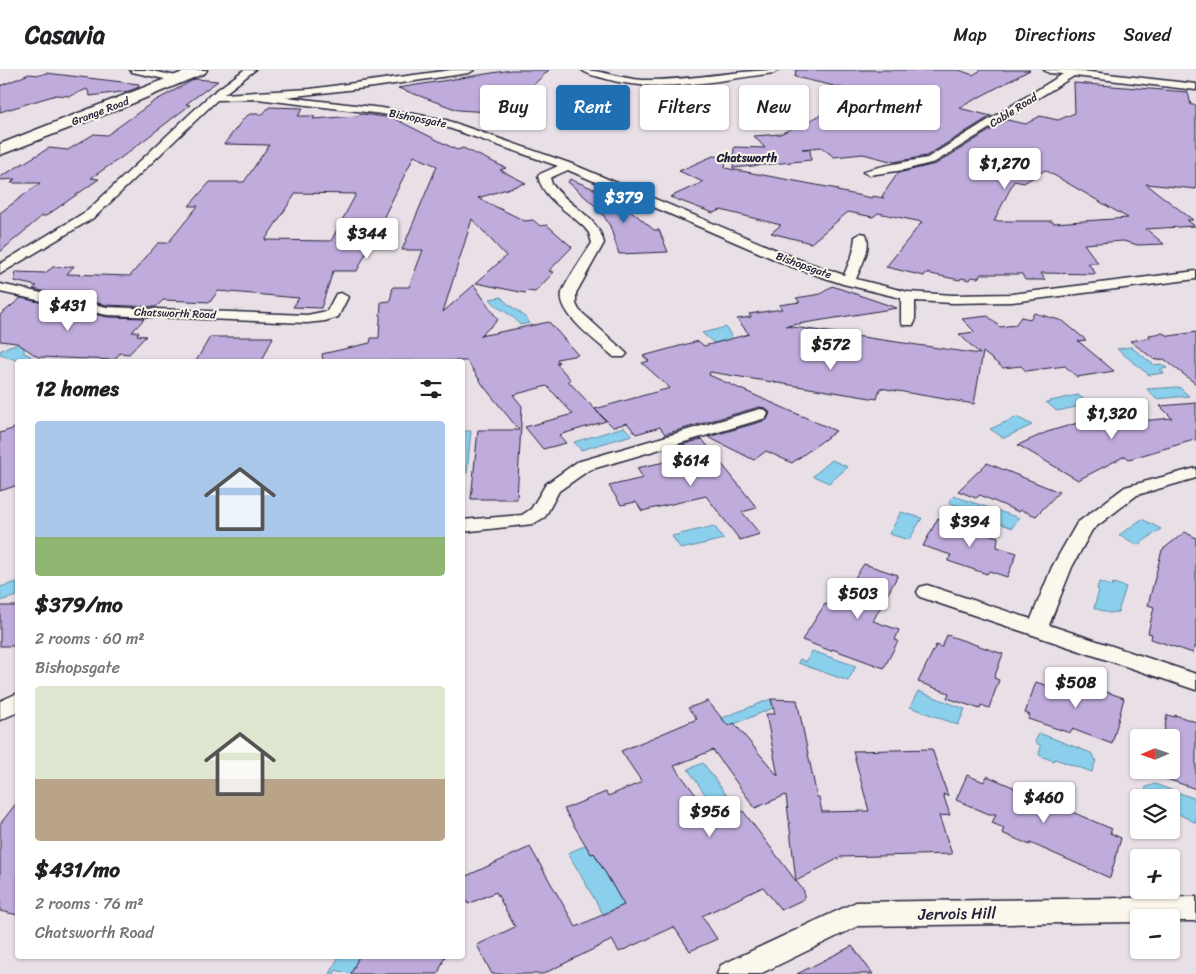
<!DOCTYPE html>
<meta charset="utf-8">
<style>
body{margin:0;font-family:Sriracha,sans-serif;background:#f6f6f6;color:#202124;height:100vh;display:flex;flex-direction:column;font-size:19px;white-space:nowrap}
*{box-sizing:border-box;margin:0}
p{font-size:16px;color:#757577}
.icon{flex:none;width:28px;height:28px;fill:none;stroke:currentColor;stroke-width:2;stroke-linecap:round;stroke-linejoin:round}
.map{position:relative;flex:1;overflow:hidden}
.details{position:absolute;left:15px;top:289px;width:450px;height:600px;display:flex;flex-direction:column;background:#fff;border-radius:5px;box-shadow:0 1px 4px #0004}
.details>*{flex:none}
.hud{position:absolute;left:480px;top:15px;width:475px;height:45px;display:flex;gap:10px}
.needle{width:32px;rotate:268deg}
.fabs{position:absolute;left:1130px;top:659px;display:grid;gap:10px}
.fabs a{display:grid;place-items:center;width:50px;height:50px;border-radius:5px;background:#fff;box-shadow:0 1px 4px #0004;font-size:25px}
.price{position:absolute;translate:-50% -42px;padding:0 11px;border-radius:5px;background:#fff;color:#222;font-size:16px;line-height:32px;filter:drop-shadow(0 1px 2px #0008)}
.price::after{content:'';position:absolute;left:50%;top:30px;width:15px;height:11px;margin-left:-8px;background:inherit;clip-path:polygon(0 0,100% 0,50% 100%)}
.price.selected{background:#1f6fb2;color:#fff}
ul{padding:0;list-style:none}
li{display:grid;align-content:center;gap:10px;height:265px;padding:0 20px}
li span{display:grid;place-items:center;height:155px;border-radius:5px;color:#555}
li>.icon{margin-inline-start:auto}
span .icon{width:90px;height:90px;fill:#fffc;stroke-width:1}
li b{font-size:21px}
h2{display:flex;justify-content:space-between;align-items:center;height:60px;padding:0 20px;font-size:21px}
.chip{padding:0 18px;border-radius:5px;background:#fff;box-shadow:0 1px 4px #0004;font-size:18px;line-height:45px}
.chip.selected{background:#1f6fb2;color:#fff}
header{display:flex;align-items:center;gap:30px;box-sizing:border-box;height:70px;padding:0 25px;background:#fff;border-bottom:1px solid #e0e0e0}
header strong{font-size:24px}
nav{display:flex;gap:28px;margin-inline-start:auto;font-size:18px}
.map>svg:first-child{display:block}
.water{fill:#8acfec;stroke:#608aa5}
.building{fill:#bfacdc;stroke:#22223b;fill-rule:evenodd}
.lines{fill:none;stroke-linecap:round;stroke-linejoin:round}
.street-casing{stroke:#22223b;stroke-width:3}
.primary-casing{stroke:#22223b;stroke-width:3}
.street{fill:#fbf7ec;fill-rule:evenodd}
.primary{fill:#fbf7ec;fill-rule:evenodd}
.labels{text-anchor:middle;stroke-width:4;stroke-linejoin:round;paint-order:stroke}
.far-street-label{font-size:11px;fill:#22223b;stroke:#fbf7ec}
.far-neighbourhood-label{font-size:12px;font-weight:bold;fill:#22223b;stroke:#fbf7ec}
.near-street-label{font-size:16px;fill:#22223b;stroke:#fbf7ec}
</style>
<header>
<strong>Casavia</strong>
<nav><a>Map</a><a>Directions</a><a>Saved</a></nav>
</header>
<div class="map">
<svg width="1196" height="904" viewBox="0 0 1196 904">
<rect width="100%" height="100%" fill="#e9e0e7"/>
<filter id="ink" filterUnits="userSpaceOnUse"><feTurbulence type="fractalNoise" baseFrequency=".02" numOctaves="2"/><feDisplacementMap in="SourceGraphic" scale="10" xChannelSelector="R" yChannelSelector="G"/><feConvolveMatrix kernelMatrix="1 2 1 2 8 2 1 2 1" color-interpolation-filters="sRGB"/></filter>
<g filter="url(#ink)">
<!-- water -->
<g class="water">
<path d="M501,227C510,238 522,241 530,253L520,255C511,242 499,241 490,229Z"/>
<polygon points="726,257 740,282 730,280 720,272 714,273 702,263"/>
<polygon points="19,274 24,276 24,283 31,286 26,291 18,291 0,284 0,281 9,276"/>
<polygon points="1131,277 1154,295 1161,294 1167,298 1160,300 1164,303 1149,305 1117,279"/>
<polygon points="1179,317 1189,326 1156,329 1147,319"/>
<polygon points="1078,325 1090,334 1057,341 1046,332"/>
<polygon points="1017,347 1032,355 1004,368 990,359"/>
<polygon points="624,357 632,365 581,380 574,372"/>
<polygon points="462,361 471,361 467,403 463,403"/>
<polygon points="832,390 848,397 829,413 813,406"/>
<path d="M954,426C976,434 997,440 1019,448L1012,458L948,432Z"/>
<polygon points="901,442 922,448 909,470 889,464"/>
<polygon points="1142,449 1161,459 1138,475 1119,465"/>
<polygon points="714,456 724,469 681,479 672,466"/>
<polygon points="17,512 17,526 0,531 0,517"/>
<polygon points="1099,512 1112,516 1113,513 1126,517 1118,542 1109,543 1094,538 1099,520 1097,519"/>
<polygon points="812,581 856,596 848,611 798,593 800,589 806,592"/>
<polygon points="918,621 965,639 958,655 910,637"/>
<polygon points="771,629 773,638 727,657 722,648"/>
<polygon points="1039,663 1091,683 1096,690 1092,702 1055,689 1053,691 1039,685 1041,676 1035,672"/>
<polygon points="703,693 736,738 719,745 688,699"/>
<polygon points="1155,714 1196,729 1196,753 1171,740 1171,728 1145,727 1146,717"/>
<polygon points="586,775 591,784 594,783 624,835 603,844 568,783"/>
<polygon points="339,886 359,886 351,904 336,900 334,904 330,904"/>
</g>
<!-- building -->
<g class="building">
<polygon points="511,0 549,0 504,43 458,40 398,18"/>
<polygon points="796,0 959,0 973,5 981,0 1030,0 959,38 991,46 926,86 894,92 863,84 834,87 821,77 802,79 810,79 811,90 733,98 734,77 765,78 754,66 780,64 862,26 855,24 860,22 795,7"/>
<polygon points="46,3 139,14 139,17 129,21 90,26 87,19 70,26 56,25 0,42 0,16 29,4 40,5"/>
<polygon points="195,9 218,11 186,34 190,35 122,87 91,108 99,109 46,146 42,146 0,182 0,143 40,113 11,113 15,109 0,110 0,107 49,78 68,80 94,64 107,65 153,32"/>
<path d="M1074,13L1188,22L1191,35H1196V119L1146,114L1193,150H1187L1195,156L1146,159L1164,174L1138,175L1123,171L1084,174L1098,193H1088L1096,204L1041,203L1045,210H1025L1022,204H981L978,208L972,207L970,210L961,208L960,210L926,203L924,206L886,197L922,152L878,143L873,147L848,142L811,173L771,163L781,155L721,140L713,143L670,127L703,112L679,101L713,86L726,87L725,98L838,119L837,121L872,128V126L884,128L882,126L898,103L936,94L1007,50L1026,54L1040,46L1058,50L1075,43ZM1045,100L1128,148L1053,153L1052,151H994L1014,111L1024,113Z"/>
<path d="M269,37L303,38L298,46H315L313,49L357,46L362,44L393,48L457,80L463,78L506,98L500,100L526,113L478,128L525,151L533,150L540,156L547,155L572,177L549,201L554,202L535,222L527,221L525,223L476,213L506,186L472,149L443,242L474,215L498,250L480,266L549,252L578,285L557,289L559,293H556L571,310L568,311L606,351L559,365L566,373L543,379L525,357L573,344L547,316L513,325L522,336L517,429H471L478,360H519L485,318L467,291H323L322,284L370,273L371,268H379L381,232L390,231L393,217H409L423,180H402L437,96L414,86L357,201H333L321,238L293,237L299,228L218,221L210,232L163,230L156,237L107,235L33,219L37,216L14,211L16,202L45,203L53,197L74,196L67,204L130,206L158,173H168L198,136H189L210,112H244L269,75L224,74L245,47L250,44H263ZM296,123L356,124L331,171L265,170Z"/>
<polygon points="570,109 616,128 654,160 659,160 668,182 619,184 610,156 600,140 568,112"/>
<polygon points="832,216 897,238 786,256 980,284 959,264 975,262 962,249 988,246 1000,257 1015,255 1021,247 1030,249 1034,243 1063,251 1086,270 1078,271 1114,301 1077,307 1065,296 1026,301 1021,296 1003,298 983,282 974,334 880,318 877,329 710,302 709,305 836,361 792,393 766,381 754,390 708,367 767,350 770,343 766,338 759,337 665,364 660,357 636,364 627,353 613,357 595,339 670,318 642,293 649,291 643,286 698,271 704,276 749,264 737,249 751,247 749,244 782,239 779,235 800,232 796,228 821,224"/>
<polygon points="21,228 107,247 145,248 132,262 139,262 137,265 146,266 129,284 120,283 114,290 38,287 17,273 0,271 0,245"/>
<polygon points="1196,262 1196,314 1164,289 1155,290 1130,271 1150,268 1149,265 1162,263 1170,266"/>
<polygon points="210,267 273,267 262,291 196,291"/>
<polygon points="1196,333 1196,372 1194,370 1129,389 1125,386 1078,410 1018,375 1047,362 1115,342 1130,352 1172,348 1160,336"/>
<polygon points="18,357 18,415 0,421 0,363"/>
<polygon points="702,369 757,438 742,442 760,464 740,470 706,426 642,441 636,432 621,435 609,416 643,408 637,398 683,388 675,377"/>
<polygon points="987,393 1059,422 1036,446 1021,440 1019,442 980,425 976,428 958,421"/>
<polygon points="938,448 998,467 997,477 1017,483 1007,507 989,501 987,504 948,491 951,485 923,476"/>
<polygon points="1185,462 1196,468 1196,578 1194,577 1193,583 1151,569 1152,564 1148,563 1154,537 1148,535 1162,480"/>
<polygon points="864,494 898,505 873,551 899,560 895,570 898,571 884,598 832,579 831,581 802,570 825,534 835,538"/>
<rect x="0" y="536" width="18" height="40"/>
<polygon points="947,565 1003,584 994,608 999,610 989,638 981,635 980,639 947,628 949,623 918,612 936,575 942,577"/>
<polygon points="1057,609 1074,614 1075,611 1124,628 1112,674 1072,659 1070,663 1028,649 1030,645 1025,643 1036,612 1054,618"/>
<path d="M771,629L797,630L817,727H819L822,742L869,741L853,681L932,679L948,726L943,724L950,745L939,746L952,784L841,787L796,811L804,821V829L781,840L763,817L702,846L717,869L690,881L674,857L619,882L612,870L543,904H492L477,875L515,857L496,822L468,834L462,823V808L530,777L576,857L624,835L594,783L591,784L564,739L606,722L608,726L642,712L621,681L697,649L688,638L708,631L728,656L734,653L778,706L766,644H775ZM713,680L755,738L786,725L796,811L743,741L721,751L712,739L708,741L674,696Z"/>
<polygon points="1167,645 1175,647 1175,645 1196,652 1196,719 1161,707 1162,702 1157,701 1171,700 1171,668 1163,668"/>
<polygon points="967,705 984,712 987,706 1112,759 1110,763 1121,768 1110,808 1030,773 1030,775 1002,763 1004,758 992,753 996,744 989,744 956,730"/>
<polygon points="18,731 18,845 0,841 0,754"/>
<polygon points="852,876 873,904 797,904"/>
<polygon points="359,886 445,886 438,904 351,904"/>
</g>
<g class="lines">
<!-- street casing -->
<g class="street-casing">
<g id="street">
<polygon points="130,0 148,0 181,7 183,9 178,12 132,2"/>
<path d="M244,0H255L224,24L310,19L451,0H474L469,3L374,17L286,27L382,38L446,50L572,94L800,190L844,205L853,183L855,167L861,163L866,164C872,178 861,196 856,209L908,222L953,225L1012,224L1196,201V209L1012,232L953,233L915,231V252L913,255H903L901,252V228L843,214L790,196L568,100L550,108L552,114C568,136 597,145 604,173L576,223V234L579,240L624,281L627,284L624,287H614C600,274 557,244 562,223C565,213 585,184 592,173L589,163L584,157C568,141 543,129 538,106L540,104L558,96L440,55L382,44L257,29L217,30L95,147L0,204V194L87,141L210,25Z"/>
<path d="M582,0C603,0 622,9 643,10C689,11 733,0 779,0L774,3C718,10 658,25 603,8C596,6 588,5 582,0Z"/>
<path d="M1044,0H1073L1196,14V20L1074,6L935,92L904,100L869,105L863,102C867,98 916,90 927,88L1063,4L1049,3Z"/>
<polygon points="0,214 107,237 307,245 327,241 336,224 341,223 348,227 338,247 325,251 307,253 107,245 0,222"/>
<polygon points="760,339 766,340 768,344 766,348 589,400 559,421 545,447 533,454 462,462 462,450 522,445 531,439 546,414 577,392"/>
<polygon points="1196,398 1196,408 1137,425 1092,460 1072,497 1049,555 1196,604 1196,620 920,527 917,522 920,517 927,515 1031,549 1052,497 1077,453 1125,417"/>
<polygon points="18,623 18,642 0,650 0,631"/>
<polygon points="1196,827 1196,851 1171,851 1171,848 1139,848 1139,852 858,856 760,904 717,904 721,895 856,832"/>
</g>
</g>
<!-- primary casing -->
<g class="primary-casing">
<polygon id="primary" points="188,0 207,0 205,3 124,37 0,85 0,74"/>
</g>
<!-- street -->
<use href="#street" class="street"/>
<!-- primary -->
<use href="#primary" class="primary"/>
</g>
</g>
<g class="labels">
<!-- far-street labels -->
<g class="far-street-label">
<text transform="translate(1013 40) rotate(-32)" y="4">Cable Road</text>
<text transform="translate(100 41) rotate(-21)" y="4">Grange Road</text>
<text transform="translate(418 48) rotate(11)" y="4">Bishopsgate</text>
<text transform="translate(804 195) rotate(20)" y="4">Bishopsgate</text>
<text transform="translate(175 243) rotate(2)" y="4">Chatsworth Road</text>
</g>
<!-- far-neighbourhood labels -->
<g class="far-neighbourhood-label">
<text x="747" y="92">Chatsworth</text>
</g>
<!-- near-street labels -->
<g class="near-street-label">
<text transform="translate(957 843) rotate(-1)" y="6">Jervois Hill</text>
</g>
</g>
</svg>
<div class="fabs">
<a><svg class="needle" viewBox="-14 -14 28 28"><path d="M0-13l5 13h-10z" fill="#e53935"/><path d="M0 13l5-13h-10z" fill="#757577"/></svg></a>
<a><svg class="icon" aria-label="layers" viewBox="0 0 24 24"><path d="M12 4l9 5-9 5-9-5zM3 14l9 5 9-5"/></svg></a>
<a>+</a>
<a>−</a>
</div>
<b class="price" style="left:1005px;top:120px">$1,270</b>
<b class="price selected" style="left:624px;top:154px">$379</b>
<b class="price" style="left:367px;top:190px">$344</b>
<b class="price" style="left:68px;top:262px">$431</b>
<b class="price" style="left:831px;top:301px">$572</b>
<b class="price" style="left:1112px;top:370px">$1,320</b>
<b class="price" style="left:691px;top:417px">$614</b>
<b class="price" style="left:970px;top:478px">$394</b>
<b class="price" style="left:858px;top:550px">$503</b>
<b class="price" style="left:1076px;top:639px">$508</b>
<b class="price" style="left:1044px;top:754px">$460</b>
<b class="price" style="left:710px;top:768px">$956</b>
<div class="hud">
<a class="chip">Buy</a>
<a class="chip selected">Rent</a>
<a class="chip">Filters</a>
<a class="chip">New</a>
<a class="chip">Apartment</a>
</div>
<section class="details">
<h2>12 homes<svg class="icon" aria-label="filters" viewBox="0 0 24 24"><path d="M4 7h16M4 17h16"/><circle cx="9" cy="7" r="2"/><circle cx="15" cy="17" r="2"/></svg></h2>
<ul>
<li><span style="background:linear-gradient(#a9c7e8 75%,#8fb573 0)"><svg class="icon" aria-label="home" viewBox="0 0 24 24"><path d="M3 11l9-7 9 7M6 9v11h12V9"/></svg></span><div><b>$379/mo</b><p>2 rooms · 60 m²</p><p>Bishopsgate</p></div></li>
<li><span style="background:linear-gradient(#dfe7d0 60%,#b9a48a 0)"><svg class="icon" aria-label="home" viewBox="0 0 24 24"><path d="M3 11l9-7 9 7M6 9v11h12V9"/></svg></span><div><b>$431/mo</b><p>2 rooms · 76 m²</p><p>Chatsworth Road</p></div></li>
</ul>
</section>
</div>
